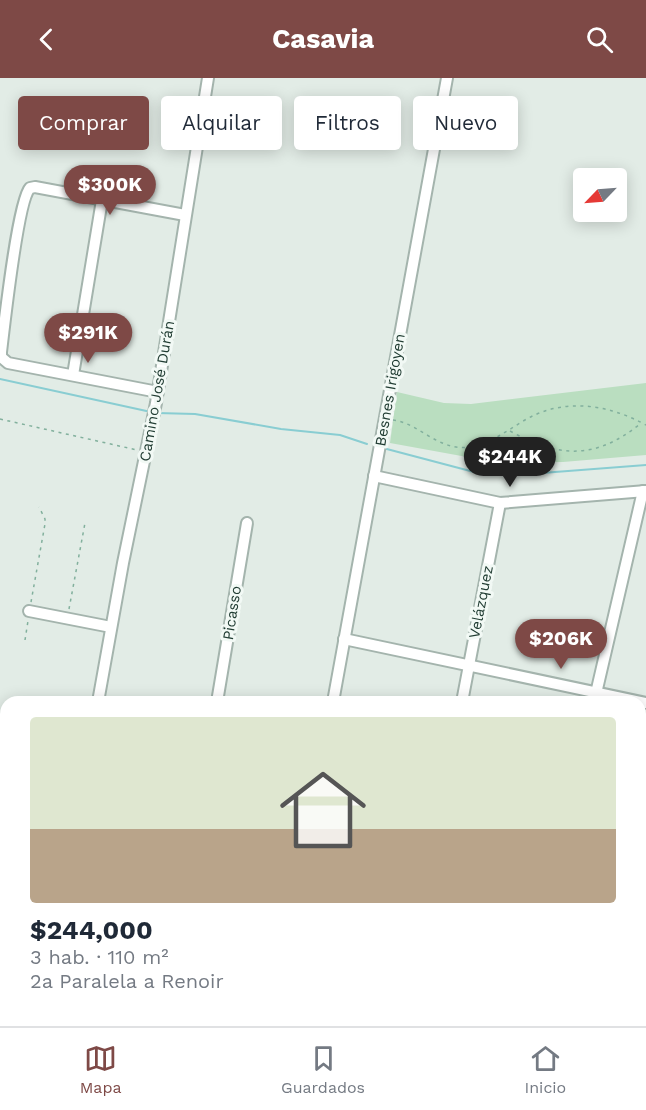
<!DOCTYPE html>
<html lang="es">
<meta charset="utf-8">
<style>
body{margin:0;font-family:"Work Sans",sans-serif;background:#f6f6f7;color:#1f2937;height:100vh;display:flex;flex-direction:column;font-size:22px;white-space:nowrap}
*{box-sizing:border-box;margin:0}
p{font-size:20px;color:#747a83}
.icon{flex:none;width:33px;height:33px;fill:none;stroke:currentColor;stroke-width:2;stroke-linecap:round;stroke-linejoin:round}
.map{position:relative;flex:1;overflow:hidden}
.drawer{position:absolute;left:0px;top:618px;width:646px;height:330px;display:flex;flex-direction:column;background:#fff;border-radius:18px 18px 0 0;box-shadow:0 3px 15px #0003}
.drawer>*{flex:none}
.guide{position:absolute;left:18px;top:18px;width:610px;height:54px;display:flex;gap:12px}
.needle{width:39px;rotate:245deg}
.tools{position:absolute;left:573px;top:90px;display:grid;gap:12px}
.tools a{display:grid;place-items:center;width:54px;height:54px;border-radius:6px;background:#fff;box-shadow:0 3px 15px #0003;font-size:30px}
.price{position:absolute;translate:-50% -51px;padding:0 14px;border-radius:21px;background:#7e4946;color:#fff;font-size:20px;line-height:39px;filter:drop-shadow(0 2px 3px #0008)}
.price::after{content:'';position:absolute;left:50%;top:36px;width:18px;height:14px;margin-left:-9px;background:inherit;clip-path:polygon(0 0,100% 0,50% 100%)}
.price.on{background:#222;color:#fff}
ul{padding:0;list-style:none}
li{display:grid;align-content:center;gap:12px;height:318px;padding:0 30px}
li+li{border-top:2px solid #e0e1e3}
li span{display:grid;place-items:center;height:186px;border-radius:6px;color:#555}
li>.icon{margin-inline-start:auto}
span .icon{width:108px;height:108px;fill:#fffc;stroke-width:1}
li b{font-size:26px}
.chip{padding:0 21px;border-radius:6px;background:#fff;box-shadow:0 3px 15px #0003;font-size:21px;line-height:54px}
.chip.on{background:#7e4946;color:#fff}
header{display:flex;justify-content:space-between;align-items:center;height:78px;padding:0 30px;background:#7e4946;color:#fff;font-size:27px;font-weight:700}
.menu{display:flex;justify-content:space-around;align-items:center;height:84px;border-top:2px solid #e0e1e3;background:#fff;font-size:16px;color:#747a83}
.menu a{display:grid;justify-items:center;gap:3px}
.menu .on{color:#7e4946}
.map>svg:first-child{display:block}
.green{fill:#badec0}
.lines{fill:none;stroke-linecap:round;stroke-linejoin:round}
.stream{stroke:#89cdd2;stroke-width:2}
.minor-casing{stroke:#a4b4ad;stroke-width:14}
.path{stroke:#82b09d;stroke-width:1.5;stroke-dasharray:3 4.5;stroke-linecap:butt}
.minor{stroke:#fff;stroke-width:10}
.labels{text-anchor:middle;stroke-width:6;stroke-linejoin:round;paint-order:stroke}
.street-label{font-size:15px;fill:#213d33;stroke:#f2f9f5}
</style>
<header><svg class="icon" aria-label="back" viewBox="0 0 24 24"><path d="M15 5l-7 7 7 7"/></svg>Casavia<svg class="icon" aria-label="search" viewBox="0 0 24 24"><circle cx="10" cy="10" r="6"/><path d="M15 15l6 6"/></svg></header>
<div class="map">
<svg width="646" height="948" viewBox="0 0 646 948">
<rect width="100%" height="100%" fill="#e2ece6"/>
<!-- green -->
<polygon class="green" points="646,305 646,377 563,384 500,385 390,365 397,314 444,325 471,326"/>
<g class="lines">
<!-- stream -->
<g class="stream">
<polyline points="0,301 151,334"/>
<polyline points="157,335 195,336 281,351 340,357 367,366"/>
<polyline points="383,370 474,394 542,395 646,387"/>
</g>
<!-- minor casing -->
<g class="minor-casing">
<g id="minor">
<polyline points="73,297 102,122"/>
<path d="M158,314L8,285L1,279V274C4,249 18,122 30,110L35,109L185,137"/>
<polyline points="374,398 500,425 646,413"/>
<polyline points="29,533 111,549"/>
<polyline points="344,561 646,625"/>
<polyline points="98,624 123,485 156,325 208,0"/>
<polyline points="217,624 247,445"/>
<polyline points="333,624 447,0"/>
<polyline points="462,624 500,425"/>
<polyline points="594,624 643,413"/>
<polyline points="640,764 646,765"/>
<polyline points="41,948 42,942"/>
<polyline points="156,948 158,942"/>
<polyline points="273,948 274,942"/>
<polyline points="408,948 409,942"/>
</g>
</g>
<!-- path -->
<g class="path">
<polyline points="0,341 137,372"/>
<path d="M393,342C419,345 439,374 470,369C488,366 504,355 520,345C560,319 606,325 646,347"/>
<path d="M510,353C559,380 595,382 640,346"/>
<polyline points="31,524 45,446 45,441 39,429"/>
<polyline points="69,531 85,445"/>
<polyline points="25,562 28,543"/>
</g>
<!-- minor -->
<use href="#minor" class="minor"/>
</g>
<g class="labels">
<!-- street labels -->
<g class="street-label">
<text transform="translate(390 312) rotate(-80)" y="5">Besnes Irigoyen</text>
<text transform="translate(157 313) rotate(-80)" y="5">Camino José Durán</text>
<text transform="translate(481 524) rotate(-79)" y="5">Velázquez</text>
<text transform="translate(232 535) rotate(-81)" y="5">Picasso</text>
</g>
</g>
</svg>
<div class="tools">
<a><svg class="needle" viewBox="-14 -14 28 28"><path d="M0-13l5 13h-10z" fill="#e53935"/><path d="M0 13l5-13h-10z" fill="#747a83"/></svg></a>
</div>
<b class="price" style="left:110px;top:138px">$300K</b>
<b class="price" style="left:88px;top:286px">$291K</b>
<b class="price on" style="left:510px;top:410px">$244K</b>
<b class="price" style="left:561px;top:592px">$206K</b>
<div class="guide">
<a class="chip on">Comprar</a>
<a class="chip">Alquilar</a>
<a class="chip">Filtros</a>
<a class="chip">Nuevo</a>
</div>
<section class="drawer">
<ul>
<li><span style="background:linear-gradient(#dfe7d0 60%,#b9a48a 0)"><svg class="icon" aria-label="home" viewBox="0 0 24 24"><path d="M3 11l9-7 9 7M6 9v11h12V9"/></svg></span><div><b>$244,000</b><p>3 hab. · 110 m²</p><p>2a Paralela a Renoir</p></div></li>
</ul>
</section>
</div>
<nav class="menu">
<a class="on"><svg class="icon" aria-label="map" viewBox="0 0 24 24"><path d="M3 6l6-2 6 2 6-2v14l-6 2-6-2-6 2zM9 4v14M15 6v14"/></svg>Mapa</a>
<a><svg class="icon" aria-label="saved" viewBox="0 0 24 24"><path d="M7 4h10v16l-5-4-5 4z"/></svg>Guardados</a>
<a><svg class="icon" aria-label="home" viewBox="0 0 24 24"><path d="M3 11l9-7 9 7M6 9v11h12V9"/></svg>Inicio</a>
</nav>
